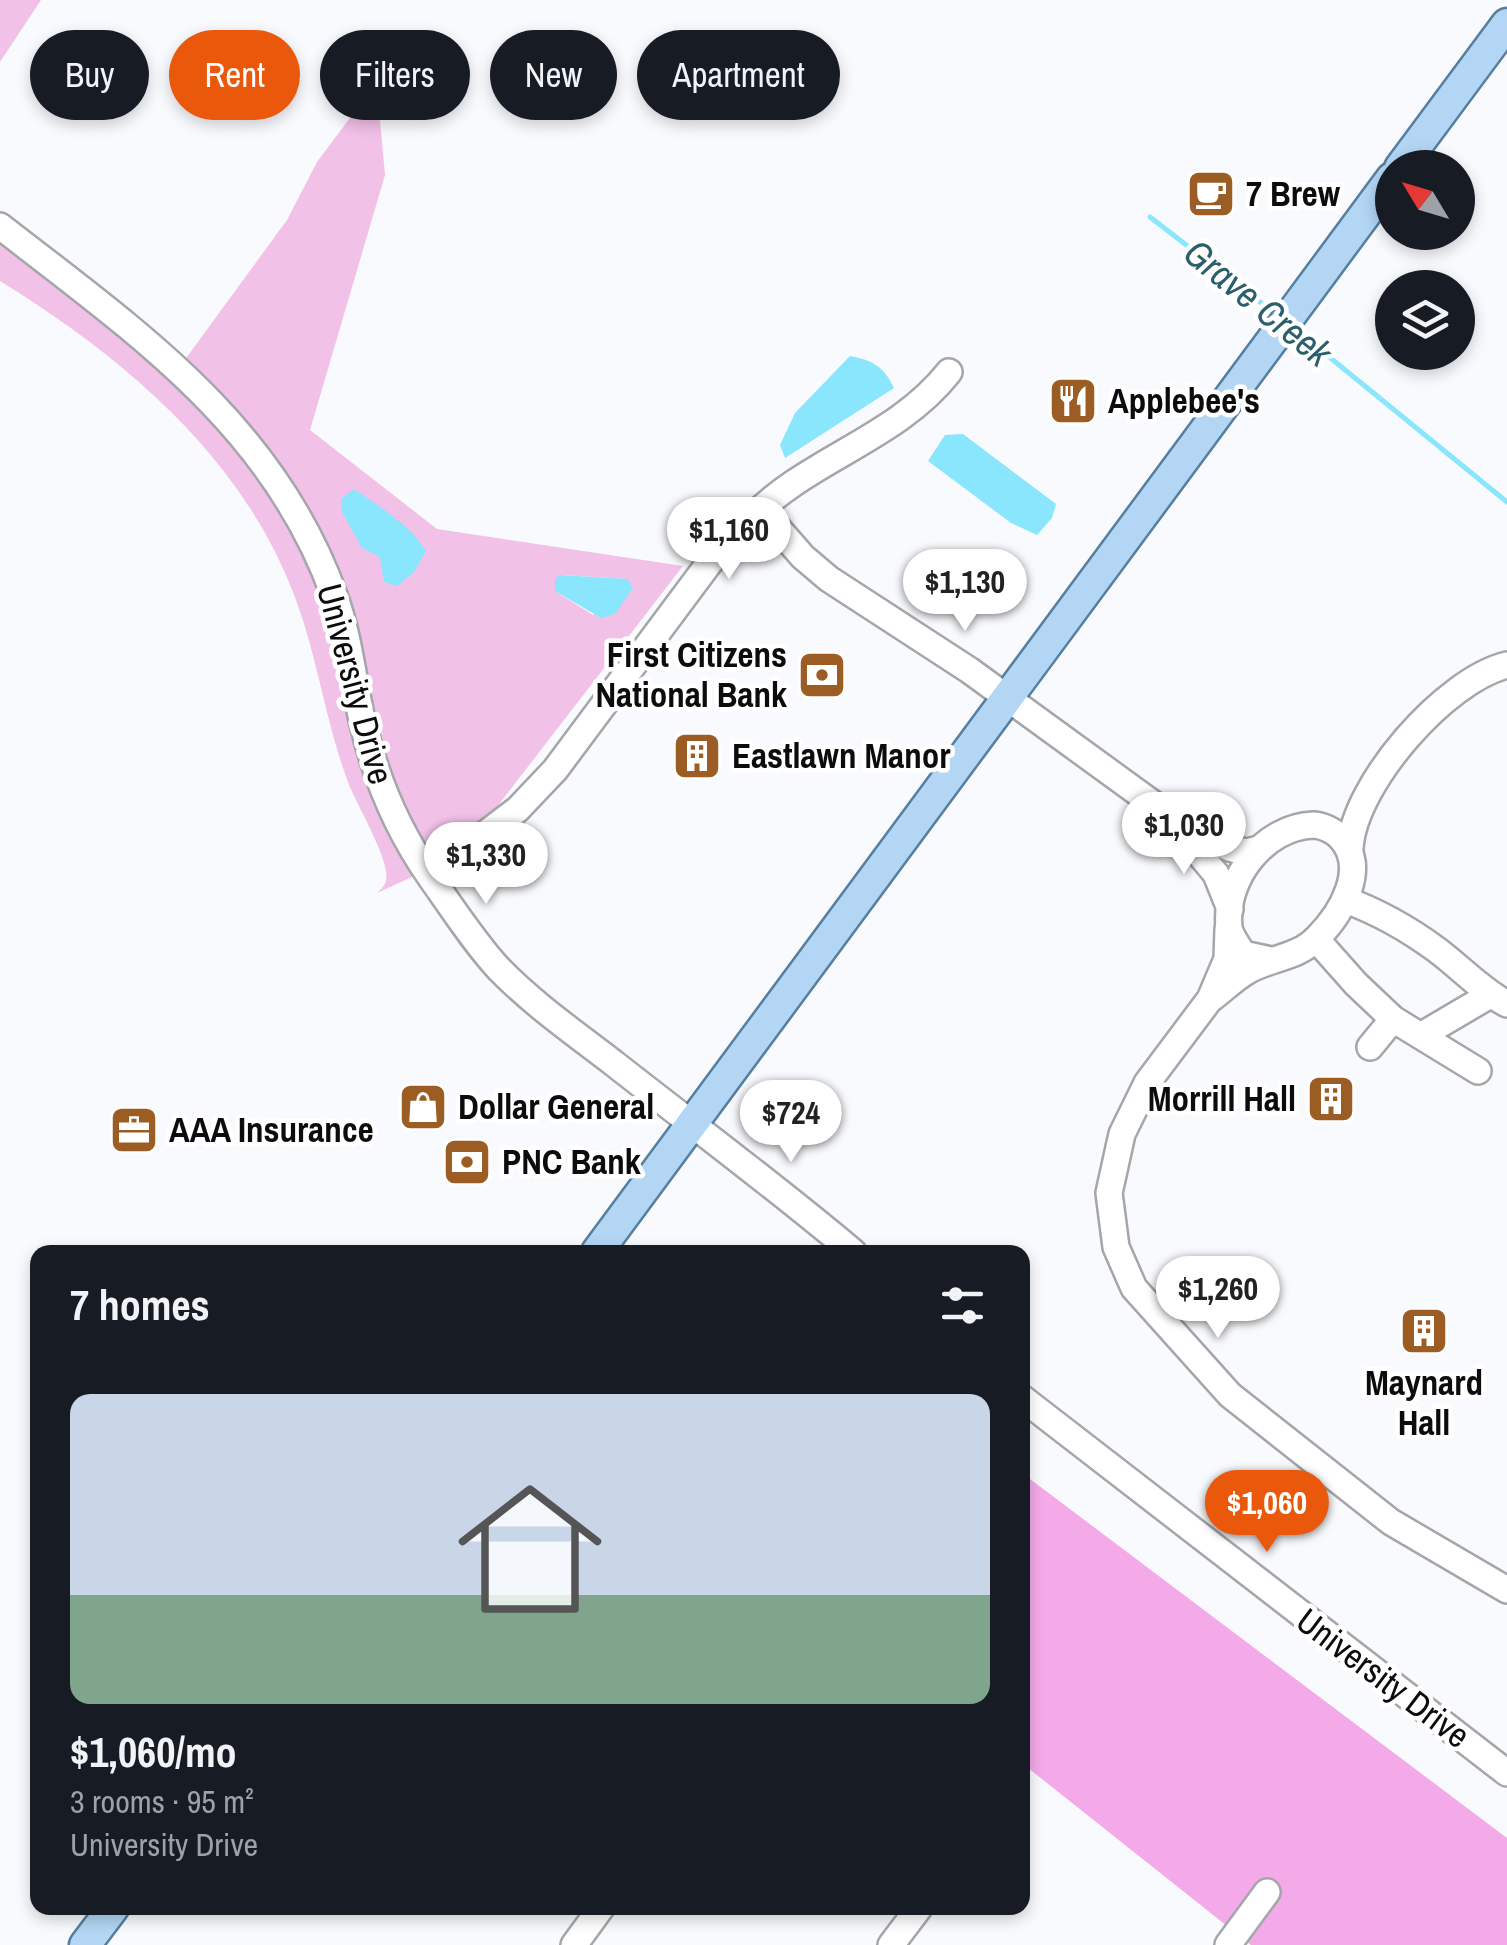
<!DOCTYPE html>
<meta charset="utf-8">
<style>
body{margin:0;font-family:"Archivo Narrow",sans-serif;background:#242831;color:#f1f3f6;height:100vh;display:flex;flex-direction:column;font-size:38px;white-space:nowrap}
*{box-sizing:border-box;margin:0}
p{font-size:32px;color:#9ea1a6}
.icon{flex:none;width:55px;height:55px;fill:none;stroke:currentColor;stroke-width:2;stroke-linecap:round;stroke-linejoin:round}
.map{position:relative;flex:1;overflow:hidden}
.panel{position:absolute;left:30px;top:1245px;width:1000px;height:670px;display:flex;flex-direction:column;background:#171b24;border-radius:20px;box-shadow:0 5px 15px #0003}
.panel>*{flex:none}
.hud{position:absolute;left:30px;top:30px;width:1000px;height:90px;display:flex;gap:20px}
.needle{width:65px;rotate:308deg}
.tools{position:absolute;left:1375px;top:150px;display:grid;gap:20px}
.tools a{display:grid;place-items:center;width:100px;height:100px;border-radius:50%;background:#171b24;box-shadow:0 5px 15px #0003;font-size:50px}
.price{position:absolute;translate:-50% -85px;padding:0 22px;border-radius:35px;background:#fff;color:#222;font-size:32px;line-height:65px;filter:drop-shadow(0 2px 5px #0008)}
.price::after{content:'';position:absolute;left:50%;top:60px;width:30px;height:22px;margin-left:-15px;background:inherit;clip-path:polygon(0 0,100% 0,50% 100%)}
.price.on{background:#ea580c;color:#fff}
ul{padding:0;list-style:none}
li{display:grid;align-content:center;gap:20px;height:530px;padding:0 40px}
li span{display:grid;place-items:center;height:310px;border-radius:20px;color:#555}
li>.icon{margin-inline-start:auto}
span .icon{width:180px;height:180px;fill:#fffc;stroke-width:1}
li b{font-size:42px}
h2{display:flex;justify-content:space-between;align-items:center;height:120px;padding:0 40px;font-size:42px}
.chip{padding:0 35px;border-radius:45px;background:#171b24;box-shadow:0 5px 15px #0003;font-size:35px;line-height:90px}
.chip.on{background:#ea580c;color:#fff}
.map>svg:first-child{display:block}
.green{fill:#f1c1e8;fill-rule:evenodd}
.forest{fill:#f4aae8}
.water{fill:#89e6fd}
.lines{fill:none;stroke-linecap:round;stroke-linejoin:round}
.stream{stroke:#89e6fd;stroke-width:5}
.minor-casing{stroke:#a5a6a9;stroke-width:30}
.major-casing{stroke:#567e9f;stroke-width:35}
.minor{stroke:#fff;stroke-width:25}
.major{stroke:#b2d6f4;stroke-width:30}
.labels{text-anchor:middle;stroke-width:9;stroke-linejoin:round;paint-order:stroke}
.poi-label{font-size:35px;font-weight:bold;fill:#0c0c0d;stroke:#fff;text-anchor:start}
.street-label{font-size:35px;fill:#0c0c0d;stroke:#fff}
.water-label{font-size:38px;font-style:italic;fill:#2b5f6c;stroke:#fff}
</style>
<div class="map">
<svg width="1507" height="1945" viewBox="0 0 1507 1945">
<rect width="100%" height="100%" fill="#f9fafd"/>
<!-- green -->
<g class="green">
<polygon points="0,0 41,0 0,62"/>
<path d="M361,103L380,120L385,175L310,430L437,529L683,566L496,808L436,866L377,893C381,889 384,887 386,881C391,861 356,804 348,782C325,720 317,653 293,592C240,455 122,356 0,281V221L181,365L287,220L317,162ZM561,575L627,579L593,615L555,591Z"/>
</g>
<!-- forest -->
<polygon class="forest" points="1022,1473 1507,1838 1507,1945 1251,1945 1023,1764"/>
<!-- water -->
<g class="water">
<path d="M850,356C873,360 884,367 894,388L785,458L780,445L795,413Z"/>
<polygon points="963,434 1056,504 1052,518 1037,535 1011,523 928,461 945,435"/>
<path d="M354,489C379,506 411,526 426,551L414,572L397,586L384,582L380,557L362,548L342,512L341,499Z"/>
<polygon points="561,575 627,579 633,588 615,614 601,618 555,591 555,579"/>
</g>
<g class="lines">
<!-- stream -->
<g class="stream">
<polyline points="1150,217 1278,316"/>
<polyline points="1295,329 1507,502"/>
</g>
<!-- minor casing -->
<g class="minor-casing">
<g id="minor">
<path d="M0,226C136,332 273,425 334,595C349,635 353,679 362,720C375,777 398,831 431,878C453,909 474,942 499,969C534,1005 576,1034 616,1065C695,1127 776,1187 853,1252"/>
<polyline points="761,509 803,557 829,579 969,670 1185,827 1229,848 1246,852 1259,849"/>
<polyline points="1185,827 1191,844 1216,874 1230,909"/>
<path d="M1350,848C1354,784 1445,680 1507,665"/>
<path d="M430,876L518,809L555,770L710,562C735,533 761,505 794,483C847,447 908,424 949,372"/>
<path d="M1346,900C1378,912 1410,930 1437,950C1461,968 1481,990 1507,1004"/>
<polyline points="1228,929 1227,959 1210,999 1147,1083 1122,1134 1109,1193 1116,1247 1134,1288 1230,1395 1391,1522 1507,1590"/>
<polyline points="1316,939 1356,984 1393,1019 1478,1071"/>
<path d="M1212,998C1224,989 1236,977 1249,970C1271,958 1299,957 1317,938C1342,913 1369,867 1340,837C1334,831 1322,825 1313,825C1264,827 1224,879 1229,927C1230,935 1238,946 1243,954L1271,960"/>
<polyline points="1422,1035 1490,995"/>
<polyline points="1370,1047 1393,1019"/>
<polyline points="1022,1398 1507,1773"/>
<polyline points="574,1945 601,1908"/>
<polyline points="891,1945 919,1908"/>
<polyline points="1228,1945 1267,1892"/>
</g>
</g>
<!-- major casing -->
<g class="major-casing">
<g id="major">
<polyline points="1400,168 1507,24"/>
<polyline points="597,1252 1392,178"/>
<polyline points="85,1945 113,1908"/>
</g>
</g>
<!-- minor -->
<use href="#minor" class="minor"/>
<!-- major -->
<use href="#major" class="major"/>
</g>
<!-- icons -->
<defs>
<g id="cafe-square" transform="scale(2.5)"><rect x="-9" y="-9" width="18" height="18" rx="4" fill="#9b5d23" stroke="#fff"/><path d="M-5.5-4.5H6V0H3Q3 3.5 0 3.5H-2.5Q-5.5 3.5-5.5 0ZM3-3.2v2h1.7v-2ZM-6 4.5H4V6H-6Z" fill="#fff"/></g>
<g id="restaurant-square" transform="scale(2.5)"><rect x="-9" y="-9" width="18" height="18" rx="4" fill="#9b5d23" stroke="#fff"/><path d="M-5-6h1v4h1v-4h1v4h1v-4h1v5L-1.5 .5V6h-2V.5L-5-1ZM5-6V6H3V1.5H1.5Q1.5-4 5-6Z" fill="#fff"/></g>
<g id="bank-square" transform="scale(2.5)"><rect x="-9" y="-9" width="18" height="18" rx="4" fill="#9b5d23" stroke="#fff"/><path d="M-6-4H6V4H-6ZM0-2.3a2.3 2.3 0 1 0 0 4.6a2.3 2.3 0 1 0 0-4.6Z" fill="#fff"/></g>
<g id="building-square" transform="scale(2.5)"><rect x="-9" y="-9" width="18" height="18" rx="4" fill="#9b5d23" stroke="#fff"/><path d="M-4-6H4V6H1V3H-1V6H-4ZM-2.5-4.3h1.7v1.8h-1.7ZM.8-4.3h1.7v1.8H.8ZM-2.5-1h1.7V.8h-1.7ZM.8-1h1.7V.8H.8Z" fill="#fff"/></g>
<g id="shop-square" transform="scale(2.5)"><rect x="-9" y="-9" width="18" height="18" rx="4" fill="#9b5d23" stroke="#fff"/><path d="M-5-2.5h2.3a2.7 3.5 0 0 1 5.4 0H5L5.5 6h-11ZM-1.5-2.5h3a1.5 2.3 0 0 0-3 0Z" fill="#fff"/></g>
<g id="office-square" transform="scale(2.5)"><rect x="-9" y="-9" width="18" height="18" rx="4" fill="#9b5d23" stroke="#fff"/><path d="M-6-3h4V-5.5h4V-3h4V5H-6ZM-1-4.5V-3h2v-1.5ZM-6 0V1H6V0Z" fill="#fff"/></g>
</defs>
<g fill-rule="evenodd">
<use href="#cafe-square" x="1211" y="194"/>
<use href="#restaurant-square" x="1073" y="401"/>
<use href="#bank-square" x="822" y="675"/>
<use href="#building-square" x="697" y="756"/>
<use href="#building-square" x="1331" y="1099"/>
<use href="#shop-square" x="423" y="1107"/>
<use href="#office-square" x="134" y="1130"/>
<use href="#bank-square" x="467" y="1162"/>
<use href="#building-square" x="1424" y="1331"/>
</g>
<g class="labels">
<!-- poi labels -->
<g class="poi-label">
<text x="1246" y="206">7 Brew</text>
<text x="1108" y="413">Applebee's</text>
<text x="787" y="667" text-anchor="end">First Citizens<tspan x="787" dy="40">National Bank</tspan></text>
<text x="732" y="768">Eastlawn Manor</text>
<text x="1296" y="1111" text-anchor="end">Morrill Hall</text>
<text x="458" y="1119">Dollar General</text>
<text x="169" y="1142">AAA Insurance</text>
<text x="502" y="1174">PNC Bank</text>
<text x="1424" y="1395" text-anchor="middle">Maynard<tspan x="1424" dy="40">Hall</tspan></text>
</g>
<!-- street labels -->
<g class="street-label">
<text transform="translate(355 684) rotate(75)" y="12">University Drive</text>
<text transform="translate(1383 1678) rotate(37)" y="12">University Drive</text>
</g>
<!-- water labels -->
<g class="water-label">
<text transform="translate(1258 303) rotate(39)" y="13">Grave Creek</text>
</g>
</g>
</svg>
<div class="tools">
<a><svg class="needle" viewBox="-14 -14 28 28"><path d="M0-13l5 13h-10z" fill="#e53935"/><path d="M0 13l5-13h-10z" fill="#9ea1a6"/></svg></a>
<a><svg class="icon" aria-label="layers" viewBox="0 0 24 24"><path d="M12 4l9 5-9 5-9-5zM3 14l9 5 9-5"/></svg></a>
</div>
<b class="price" style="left:729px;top:582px">$1,160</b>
<b class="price" style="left:965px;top:634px">$1,130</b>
<b class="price" style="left:1184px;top:877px">$1,030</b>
<b class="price" style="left:486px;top:907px">$1,330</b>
<b class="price" style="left:791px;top:1165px">$724</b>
<b class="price" style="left:1218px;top:1341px">$1,260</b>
<b class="price on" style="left:1267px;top:1555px">$1,060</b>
<div class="hud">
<a class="chip">Buy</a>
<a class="chip on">Rent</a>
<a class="chip">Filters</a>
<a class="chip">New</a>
<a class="chip">Apartment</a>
</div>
<section class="panel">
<h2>7 homes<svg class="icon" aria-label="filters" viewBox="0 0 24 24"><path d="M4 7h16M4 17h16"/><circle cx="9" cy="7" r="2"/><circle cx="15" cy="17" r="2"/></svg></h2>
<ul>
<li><span style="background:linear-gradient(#c9d6e8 65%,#7fa58c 0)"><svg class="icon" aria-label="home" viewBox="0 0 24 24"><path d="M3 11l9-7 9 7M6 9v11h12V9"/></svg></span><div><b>$1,060/mo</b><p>3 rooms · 95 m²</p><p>University Drive</p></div></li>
</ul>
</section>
</div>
